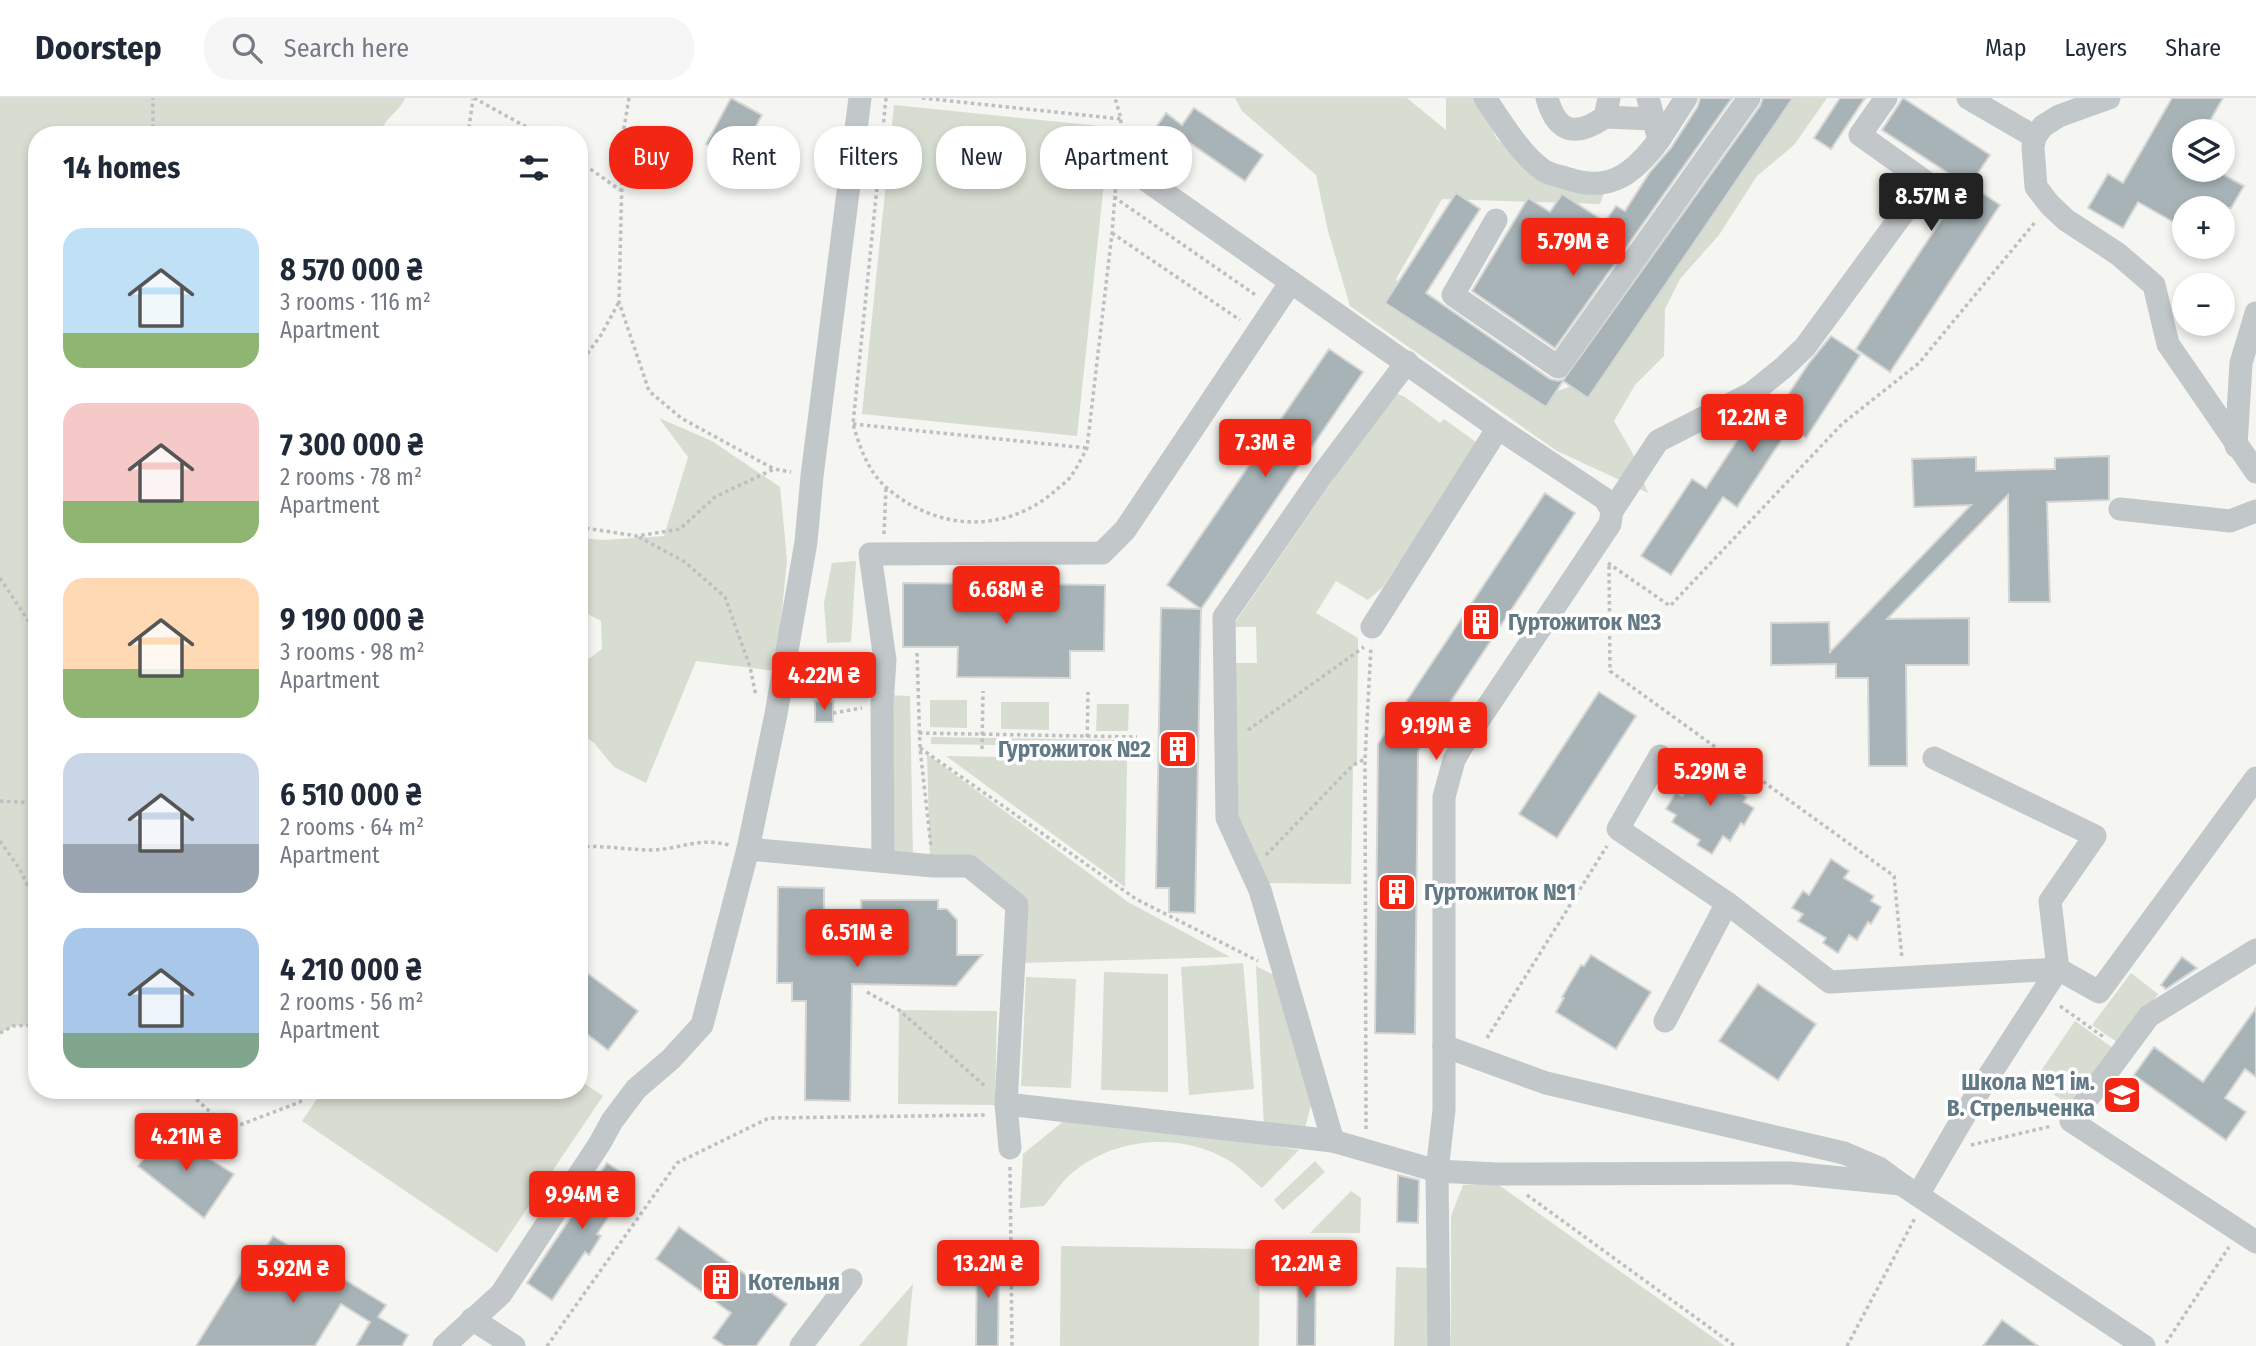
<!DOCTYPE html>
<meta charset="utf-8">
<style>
body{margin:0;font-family:"Fira Sans Condensed",sans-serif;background:#f6f6f7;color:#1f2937;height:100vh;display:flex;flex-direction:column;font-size:26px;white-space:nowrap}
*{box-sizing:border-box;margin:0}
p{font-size:23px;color:#747a83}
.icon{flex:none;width:38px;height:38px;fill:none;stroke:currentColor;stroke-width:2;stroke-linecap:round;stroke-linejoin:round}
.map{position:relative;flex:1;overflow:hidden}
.sheet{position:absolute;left:28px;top:28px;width:560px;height:973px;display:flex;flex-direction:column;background:#fff;border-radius:28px;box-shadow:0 4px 10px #0003}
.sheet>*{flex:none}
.banner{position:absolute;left:609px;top:28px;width:665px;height:63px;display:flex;gap:14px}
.tools{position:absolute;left:2172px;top:21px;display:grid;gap:14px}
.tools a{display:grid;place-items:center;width:63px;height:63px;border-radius:50%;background:#fff;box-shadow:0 4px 10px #0003;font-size:35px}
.price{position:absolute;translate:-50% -60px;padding:0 16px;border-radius:7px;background:#f32614;color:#fff;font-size:23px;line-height:46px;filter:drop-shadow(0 2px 4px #0008)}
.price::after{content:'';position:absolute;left:50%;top:42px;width:21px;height:16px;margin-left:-10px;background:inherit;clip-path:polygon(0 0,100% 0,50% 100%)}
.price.current{background:#222;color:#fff}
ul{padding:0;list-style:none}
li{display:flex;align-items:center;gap:21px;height:175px;padding:0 35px}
li span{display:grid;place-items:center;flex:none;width:196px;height:140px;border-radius:21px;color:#555}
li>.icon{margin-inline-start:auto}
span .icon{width:84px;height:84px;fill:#fffc;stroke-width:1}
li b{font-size:30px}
h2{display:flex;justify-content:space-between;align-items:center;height:84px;padding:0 35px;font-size:30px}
.chip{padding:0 24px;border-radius:28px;background:#fff;box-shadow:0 4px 10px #0003;font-size:24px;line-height:63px}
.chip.current{background:#f32614;color:#fff}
header{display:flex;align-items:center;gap:42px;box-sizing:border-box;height:98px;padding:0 35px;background:#fff;border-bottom:2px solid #e0e1e3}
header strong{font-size:33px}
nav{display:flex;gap:38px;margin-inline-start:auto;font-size:24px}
.search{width:490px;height:63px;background:#f6f6f7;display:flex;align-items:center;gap:18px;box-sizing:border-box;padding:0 24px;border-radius:28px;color:#747a83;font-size:26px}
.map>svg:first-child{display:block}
.green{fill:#d7ddd1}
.building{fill:#a7b3b7;stroke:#d6d6d4;stroke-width:2}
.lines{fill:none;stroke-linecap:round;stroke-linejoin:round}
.path{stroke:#bdc0c2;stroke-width:3.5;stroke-dasharray:3.5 3.5;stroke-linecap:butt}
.minor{stroke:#c2c7ca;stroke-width:23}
.labels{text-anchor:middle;stroke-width:7;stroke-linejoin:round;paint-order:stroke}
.poi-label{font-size:23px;font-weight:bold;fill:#617a85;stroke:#fff;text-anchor:start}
</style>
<header>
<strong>Doorstep</strong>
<div class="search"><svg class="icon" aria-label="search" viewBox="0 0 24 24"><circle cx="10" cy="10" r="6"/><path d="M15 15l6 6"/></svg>Search here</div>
<nav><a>Map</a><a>Layers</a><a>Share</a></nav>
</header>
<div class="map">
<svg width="2256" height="1248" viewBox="0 0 2256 1248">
<rect width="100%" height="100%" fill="#f5f5f1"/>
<!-- green -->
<g class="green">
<path d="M0,0H405C399,15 385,18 380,37H37V927L13,928L0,935Z"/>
<polygon points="1235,0 1407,0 1446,32 1446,0 1476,0 1497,41 1537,75 1606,89 1600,106 1442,101 1396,181 1419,226 1536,300 1593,281 1792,0 1827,0 1794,47 1757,78 1719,137 1680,181 1665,211 1664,258 1635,287 1614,323 1632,354 1648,395 1557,353 1350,208 1328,133 1316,77 1242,13"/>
<polygon points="894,7 1110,29 1077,338 862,316"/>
<polygon points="1393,294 1405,299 1440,325 1444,321 1476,344 1476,348 1383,489 1368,502 1336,483 1316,515 1358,540 1357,666 1353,668 1351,786 1262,785 1240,727 1234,693 1232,565 1257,565 1256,529 1232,529"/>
<polygon points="659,320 712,343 780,389 787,462 776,573 696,563 646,685 614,669 594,645 579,634 579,568 602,551 601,523 579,511 579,440 604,442 664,438 688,359"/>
<polygon points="856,463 851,544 827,545 824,505 832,465"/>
<polygon points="888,597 910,598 913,760 893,758"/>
<polygon points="930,602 967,602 967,630 930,629"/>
<polygon points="1001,604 1049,604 1049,632 1001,631"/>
<polygon points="1097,606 1129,606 1128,633 1096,633"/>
<polygon points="931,639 1125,642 1125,649 931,646"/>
<polygon points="927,656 1128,804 1230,859 1022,865 1020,810 964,766 930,763"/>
<polygon points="946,658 1127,661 1125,789"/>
<polygon points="1243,865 1254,991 1189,997 1181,869"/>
<polygon points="1256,868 1278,879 1311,1007 1304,1034 1264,1030"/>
<polygon points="1104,874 1168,876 1168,994 1101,992"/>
<polygon points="2131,875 2158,896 2120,946 2092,927"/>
<polygon points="1026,879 1076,881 1071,990 1021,988"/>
<polygon points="899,912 997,913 995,1007 898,1006"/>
<polygon points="2075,923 2113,950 2071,1008 2034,983"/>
<polygon points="579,982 603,998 497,1155 302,1023 323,992 579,992"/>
<path d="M1077,1016L1299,1052L1262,1090C1251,1081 1240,1069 1228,1062C1180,1034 1115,1039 1072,1075C1061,1084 1053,1098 1044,1108L1020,1110L1023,1056L1065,1022Z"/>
<polygon points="1315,1063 1325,1074 1283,1112 1274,1102"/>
<polygon points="1496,1085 1725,1248 1451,1248 1451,1118 1463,1087"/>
<polygon points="1351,1093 1361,1100 1360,1135 1310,1135"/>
<polygon points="1061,1148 1260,1151 1259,1248 1060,1248"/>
<polygon points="1396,1169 1429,1170 1428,1248 1394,1248"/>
<polygon points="913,1186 907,1248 859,1248"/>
</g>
<!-- building -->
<g class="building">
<polygon points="731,0 762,17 737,63 706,46"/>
<polygon points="1700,0 1732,0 1555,250 1472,193 1528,100 1550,114 1562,96 1605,124 1616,108 1625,113 1650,74 1671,50 1698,8"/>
<polygon points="1763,0 1793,0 1588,300 1563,283 1546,309 1385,205 1456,95 1480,111 1426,195 1550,281 1558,283 1564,281 1760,8"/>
<polygon points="1840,0 1865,0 1831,51 1814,40"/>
<polygon points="1903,0 1990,57 1970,87 2000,107 1890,274 1856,251 1965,86 1882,32"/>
<polygon points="2172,0 2223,0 2204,33 2184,33 2184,72 2215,72 2244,88 2231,110 2184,110 2184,130 2138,104 2123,130 2088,110 2108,76 2123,85"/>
<polygon points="1194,10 1263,57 1245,83 1190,45 1179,62 1148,41 1166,15 1182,27"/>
<polygon points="1831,238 1860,257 1806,340 1790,329 1737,409 1723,399 1671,477 1641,458 1692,381 1706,390 1760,308 1774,318 1809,265"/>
<polygon points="1329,251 1363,274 1201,511 1167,487"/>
<polygon points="2109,358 2109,402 2047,404 2050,504 2009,504 2008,397 1887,521 1969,520 1969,567 1906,567 1907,668 1869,668 1868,580 1836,580 1836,566 1771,567 1771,525 1829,524 1830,554 1971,407 1914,409 1912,361 1976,359 1976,373 2055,371 2055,360"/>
<polygon points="1545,395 1575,415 1418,653 1415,936 1375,935 1378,646"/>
<polygon points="903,485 1105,487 1104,553 1070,553 1070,580 957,579 958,549 903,549"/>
<polygon points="1161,510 1201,511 1195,815 1169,814 1169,790 1156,790"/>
<polygon points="1599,594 1636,618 1557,740 1519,716"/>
<rect x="815" y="603" width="18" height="21"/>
<polygon points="1704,662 1723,674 1718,681 1747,699 1744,704 1754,710 1744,727 1741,725 1730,743 1723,738 1712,756 1697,747 1700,742 1672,724 1676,717 1666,711 1676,694 1682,698"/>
<polygon points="1831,761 1849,773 1844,780 1874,798 1871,803 1881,809 1871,826 1868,824 1857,842 1849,837 1838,855 1823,845 1826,840 1798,823 1803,816 1792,810 1803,793 1809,797"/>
<polygon points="778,789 824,790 824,820 862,821 861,802 938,802 938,811 947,811 957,822 957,857 982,857 956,888 852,886 850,1003 805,1002 806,903 792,903 792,885 777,885"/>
<polygon points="1591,857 1651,894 1616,951 1556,914 1564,900 1562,899 1581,867 1584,868"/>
<polygon points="2182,859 2197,870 2166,891 2161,887"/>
<polygon points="579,869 638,913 608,952 579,930"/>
<polygon points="1758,886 1816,926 1778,982 1719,943"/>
<polygon points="2256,910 2256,979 2245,971 2225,1000 2246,1014 2226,1042 2134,977 2154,949 2203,984"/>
<polygon points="164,1033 234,1076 204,1120 138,1068"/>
<polygon points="607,1065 633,1082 628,1090 633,1093 620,1111 616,1108 597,1136 601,1138 589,1157 585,1154 552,1202 527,1185"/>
<polygon points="1398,1077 1419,1082 1418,1125 1397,1124"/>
<polygon points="679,1129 787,1206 756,1248 725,1248 713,1240 731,1215 656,1161"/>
<polygon points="273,1138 386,1207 378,1219 408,1237 402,1248 356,1248 370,1224 341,1206 315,1248 196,1248 242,1174 248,1178"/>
<polygon points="1298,1155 1316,1155 1315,1248 1297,1248"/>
<polygon points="977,1156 999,1156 998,1248 976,1248"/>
<polygon points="2002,1222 2038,1248 1983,1248"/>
</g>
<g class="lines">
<!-- path -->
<g class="path">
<polyline points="474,0 541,37"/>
<polyline points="629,0 623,36 619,204 649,293 681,320 774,371"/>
<path d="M886,0L853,326C860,350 868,374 888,391C938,433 1005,436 1055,393C1060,388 1067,384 1071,378C1077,370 1082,359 1087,350L1112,135L1121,21L1115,0"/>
<polyline points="922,0 1121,21"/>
<polyline points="153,37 153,0"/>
<polyline points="468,37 473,1"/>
<polyline points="579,63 620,92"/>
<polyline points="1114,99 1257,198"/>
<polyline points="1112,135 1240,222"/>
<polyline points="579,267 601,237 619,204"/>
<polyline points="853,326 1087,350"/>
<polyline points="579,429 637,438 680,431 715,399 774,371 791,374"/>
<polyline points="884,436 886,390"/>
<polyline points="639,439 685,464 725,499 750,569 756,598"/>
<polyline points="1608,465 1670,508 1842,326 1919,265 2036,123"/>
<polyline points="1609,468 1610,573 1894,778 1902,861"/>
<polyline points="0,480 37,536"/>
<polyline points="917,555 920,650 931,749"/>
<polyline points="833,615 862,610"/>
<polyline points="1248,632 1364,549"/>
<polyline points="919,635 1137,639"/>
<polyline points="920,650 1136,801 1258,863"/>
<polyline points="982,651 983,593"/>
<polyline points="1087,653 1088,594"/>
<polyline points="0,703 37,705"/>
<polyline points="0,743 19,770 37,806"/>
<path d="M579,749C604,747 628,752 652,752C681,751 698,739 729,747"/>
<polyline points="1266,757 1353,667 1365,661"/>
<polyline points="867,894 899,912 986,989"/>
<polyline points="2060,908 2105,940"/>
<polyline points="0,935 13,928 37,927"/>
<polyline points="1487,940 1607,748"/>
<polyline points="186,992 229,1031 300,1004 310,992"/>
<polyline points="1366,1031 1365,661 1371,548"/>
<polyline points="1971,1047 2052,1028"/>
<polyline points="1010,1069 1012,1248"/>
<polyline points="1527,1097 1735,1248"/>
<polyline points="2166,1245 2229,1149"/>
<polyline points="547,1248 677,1065 769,1020 986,1017"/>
<polyline points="1847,1248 1915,1120"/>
</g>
<!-- minor -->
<g class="minor">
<path d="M1485,0C1500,22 1521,57 1543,72C1550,77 1561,78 1569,81C1611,95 1635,74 1659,42L1648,0"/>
<path d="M1547,0C1557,36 1576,39 1605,19L1609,0"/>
<polyline points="1968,0 2035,39"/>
<polyline points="2109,0 2059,18 2043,28 2035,39 2033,49 2036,89 2050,107 2066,122 2118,156 2154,187 2168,246 2256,374"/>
<polyline points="1605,19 1653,21"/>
<polyline points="1659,42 1686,0"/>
<polyline points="1146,82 1291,184"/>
<polyline points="1496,122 1453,197 1558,269 1749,0"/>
<polyline points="1407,264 1322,377 1224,519 1227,720 1260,792 1333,1043 1437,1073 1496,1076 1791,1075 1901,1086 2144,1248"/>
<polyline points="2236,348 2241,265 2256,215"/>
<polyline points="2120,411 2230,423 2256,413"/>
<polyline points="1612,413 1658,343 1752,295 1783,270 1805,249 1926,84 1860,37 1886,0"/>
<polyline points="1372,529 1498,330"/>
<polyline points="1660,658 1618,731 1727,805 1830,884 2058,871 2099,894 2256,680"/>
<polyline points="748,751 933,768 969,768 1017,807 1006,1006 1333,1043"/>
<polyline points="883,763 882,607 885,562 870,456 1102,455 1125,432 1291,184 1498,330 1605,401 1612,413 1610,426 1466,641 1454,662 1444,699 1444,1012 1437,1073 1439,1248"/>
<polyline points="2256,852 2149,918 2071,1023 2256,1144"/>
<polyline points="1665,923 1727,805"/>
<polyline points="1444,948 1546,985 1844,1055 1879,1070 1898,1084"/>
<polyline points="1006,1006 1010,1050"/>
<polyline points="1918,1097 1974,1001 2058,871 2050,803 2095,738 1934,660"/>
<polyline points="472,1221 514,1248"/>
<polyline points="444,1248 501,1196 600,1045 612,1023 636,991 671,961 702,927 748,751 776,616 806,444 812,378 860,0"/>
<polyline points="801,1248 851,1182"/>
</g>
</g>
<!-- icons -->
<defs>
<g id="building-square" transform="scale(2.0125)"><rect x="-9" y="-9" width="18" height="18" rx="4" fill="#f32614" stroke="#fff"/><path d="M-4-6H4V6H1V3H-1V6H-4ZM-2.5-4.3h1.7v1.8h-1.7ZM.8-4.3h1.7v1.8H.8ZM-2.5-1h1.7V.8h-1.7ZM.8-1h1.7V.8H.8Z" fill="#fff"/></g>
<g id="school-square" transform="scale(2.0125)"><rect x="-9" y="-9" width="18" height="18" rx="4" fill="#f32614" stroke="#fff"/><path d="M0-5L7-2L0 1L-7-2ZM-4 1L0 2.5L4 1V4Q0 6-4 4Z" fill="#fff"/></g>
</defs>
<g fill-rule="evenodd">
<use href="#building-square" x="1481" y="524"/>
<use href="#building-square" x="1178" y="651"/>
<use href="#building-square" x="1397" y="794"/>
<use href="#school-square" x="2122" y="997"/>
<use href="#building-square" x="721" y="1184"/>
</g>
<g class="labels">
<!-- poi labels -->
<g class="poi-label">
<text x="1508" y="532">Гуртожиток №3</text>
<text x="1151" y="659" text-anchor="end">Гуртожиток №2</text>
<text x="1424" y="802">Гуртожиток №1</text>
<text x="2095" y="992" text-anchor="end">Школа №1 ім.<tspan x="2095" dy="26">В. Стрельченка</tspan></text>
<text x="748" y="1192">Котельня</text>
</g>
</g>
</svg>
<div class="tools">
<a><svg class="icon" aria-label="layers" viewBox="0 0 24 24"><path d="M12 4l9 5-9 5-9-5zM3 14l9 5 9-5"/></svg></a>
<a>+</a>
<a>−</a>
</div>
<b class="price current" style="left:1931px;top:135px">8.57M ₴</b>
<b class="price" style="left:1573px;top:180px">5.79M ₴</b>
<b class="price" style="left:1752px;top:356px">12.2M ₴</b>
<b class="price" style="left:1265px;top:381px">7.3M ₴</b>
<b class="price" style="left:1006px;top:528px">6.68M ₴</b>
<b class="price" style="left:824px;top:614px">4.22M ₴</b>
<b class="price" style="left:1436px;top:664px">9.19M ₴</b>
<b class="price" style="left:1710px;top:710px">5.29M ₴</b>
<b class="price" style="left:857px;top:871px">6.51M ₴</b>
<b class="price" style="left:186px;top:1075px">4.21M ₴</b>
<b class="price" style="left:582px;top:1133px">9.94M ₴</b>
<b class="price" style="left:988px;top:1202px">13.2M ₴</b>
<b class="price" style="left:1306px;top:1202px">12.2M ₴</b>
<b class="price" style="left:293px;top:1207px">5.92M ₴</b>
<div class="banner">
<a class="chip current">Buy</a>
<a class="chip">Rent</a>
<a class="chip">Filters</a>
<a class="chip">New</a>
<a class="chip">Apartment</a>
</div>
<section class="sheet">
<h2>14 homes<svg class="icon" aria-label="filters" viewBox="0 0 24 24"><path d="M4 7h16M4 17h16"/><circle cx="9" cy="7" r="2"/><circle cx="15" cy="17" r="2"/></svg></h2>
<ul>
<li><span style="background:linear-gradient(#bfe0f5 75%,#8fb573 0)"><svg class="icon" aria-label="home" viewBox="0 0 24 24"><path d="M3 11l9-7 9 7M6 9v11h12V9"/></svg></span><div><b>8 570 000 ₴</b><p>3 rooms · 116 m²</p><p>Apartment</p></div></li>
<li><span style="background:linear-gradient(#f6c9c9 70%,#8fb573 0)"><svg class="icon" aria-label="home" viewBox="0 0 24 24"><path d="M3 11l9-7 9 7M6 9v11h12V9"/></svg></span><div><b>7 300 000 ₴</b><p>2 rooms · 78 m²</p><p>Apartment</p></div></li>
<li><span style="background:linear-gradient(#ffd9b3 65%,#8fb573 0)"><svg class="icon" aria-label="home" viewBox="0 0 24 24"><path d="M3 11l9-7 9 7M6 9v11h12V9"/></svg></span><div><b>9 190 000 ₴</b><p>3 rooms · 98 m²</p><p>Apartment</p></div></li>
<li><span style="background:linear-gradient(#c9d6e8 65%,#9aa5b1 0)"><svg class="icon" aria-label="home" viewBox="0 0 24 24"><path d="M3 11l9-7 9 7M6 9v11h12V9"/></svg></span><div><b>6 510 000 ₴</b><p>2 rooms · 64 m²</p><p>Apartment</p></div></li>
<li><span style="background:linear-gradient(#a9c7e8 75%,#7fa58c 0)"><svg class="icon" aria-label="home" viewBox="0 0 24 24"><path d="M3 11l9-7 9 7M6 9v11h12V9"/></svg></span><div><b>4 210 000 ₴</b><p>2 rooms · 56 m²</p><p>Apartment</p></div></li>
</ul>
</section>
</div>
